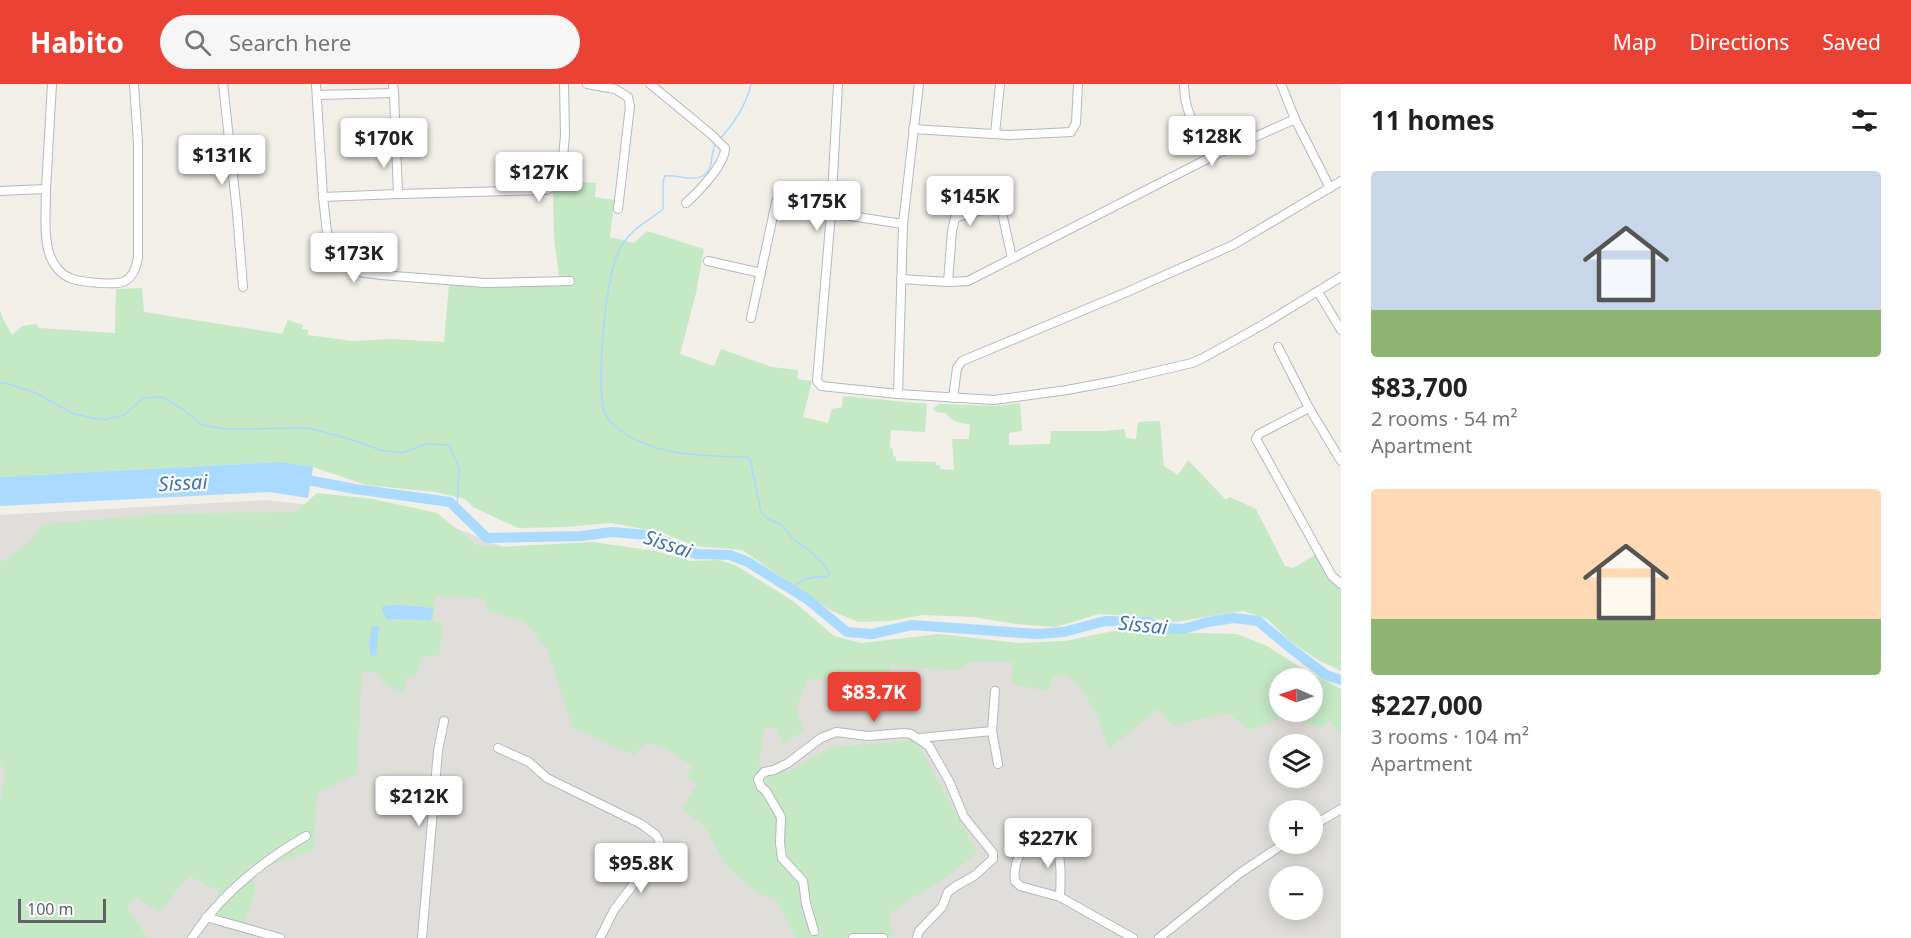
<!DOCTYPE html>
<meta charset="utf-8">
<style>
body{margin:0;font-family:"Noto Sans",sans-serif;background:#f6f6f6;color:#222;height:100vh;display:flex;flex-direction:column;font-size:22px;white-space:nowrap}
*{box-sizing:border-box;margin:0}
p{font-size:20px;color:#767676}
.icon{flex:none;width:33px;height:33px;fill:none;stroke:currentColor;stroke-width:2;stroke-linecap:round;stroke-linejoin:round}
.map{position:relative;flex:1;overflow:hidden}
.panel{display:flex;flex-direction:column;background:#fff;width:570px}
.panel>*{flex:none}
.needle{width:39px;rotate:272deg}
.buttons{position:absolute;left:1269px;top:584px;display:grid;gap:12px}
.buttons a{display:grid;place-items:center;width:54px;height:54px;border-radius:50%;background:#fff;box-shadow:0 3px 15px #0003;font-size:30px}
.scale{position:absolute;left:18px;bottom:15px;width:88px;box-sizing:border-box;padding-left:6px;border:3px solid #5f6368;border-top:0;font-size:16px;line-height:21px;white-space:nowrap;color:#5f6368;-webkit-text-stroke:4px #fff;paint-order:stroke}
.price{position:absolute;translate:-50% -51px;padding:0 14px;border-radius:6px;background:#fff;color:#222;font-size:20px;line-height:39px;filter:drop-shadow(0 2px 3px #0008)}
.price::after{content:'';position:absolute;left:50%;top:36px;width:18px;height:14px;margin-left:-9px;background:inherit;clip-path:polygon(0 0,100% 0,50% 100%)}
.price.active{background:#ea4335;color:#fff}
ul{padding:0;list-style:none}
li{display:grid;align-content:center;gap:12px;height:318px;padding:0 30px}
li span{display:grid;place-items:center;height:186px;border-radius:6px;color:#555}
li>.icon{margin-inline-start:auto}
span .icon{width:108px;height:108px;fill:#fffc;stroke-width:1}
li b{font-size:26px}
h2{display:flex;justify-content:space-between;align-items:center;height:72px;padding:0 30px;font-size:26px}
header{display:flex;align-items:center;gap:36px;box-sizing:border-box;height:84px;padding:0 30px;background:#ea4335;color:#fff}
header strong{font-size:28px}
nav{display:flex;gap:33px;margin-inline-start:auto;font-size:21px}
.search{width:420px;height:54px;background:#f6f6f6;display:flex;align-items:center;gap:15px;box-sizing:border-box;padding:0 21px;border-radius:33px;color:#767676;font-size:22px}
main{display:flex;flex:1;min-height:0}
.map>svg:first-child{display:block}
.industrial{fill:#e0deda;fill-rule:evenodd}
.green{fill:#c5e8c5;fill-rule:evenodd}
.water{fill:#aadaff}
.lines{fill:none;stroke-linecap:round;stroke-linejoin:round}
.stream{stroke:#aadaff;stroke-width:1.5}
.river{stroke:#aadaff;stroke-width:10}
.minor-casing{stroke:#b5b8bc;stroke-width:10}
.minor{stroke:#fff;stroke-width:8}
.labels{text-anchor:middle;stroke-width:4.5;stroke-linejoin:round;paint-order:stroke}
.water-label{font-size:20px;font-style:italic;fill:#4174aa;stroke:#fff}
</style>
<header>
<strong>Habito</strong>
<div class="search"><svg class="icon" aria-label="search" viewBox="0 0 24 24"><circle cx="10" cy="10" r="6"/><path d="M15 15l6 6"/></svg>Search here</div>
<nav><a>Map</a><a>Directions</a><a>Saved</a></nav>
</header>
<main>
<div class="map">
<svg width="1341" height="854" viewBox="0 0 1341 854">
<rect width="100%" height="100%" fill="#f1efe8"/>
<!-- industrial -->
<path class="industrial" d="M266,416L433,435L518,469L833,560L1280,594V627H1312L1341,617V854H0V431ZM1280,660H1312V693H1280ZM1280,726H1312V759H1280ZM1280,792H1312V825H1280Z"/>
<!-- green -->
<g class="green">
<path d="M567,97L596,99L595,113L614,116L610,153L634,159L647,147L704,165L696,209L680,270L714,282L721,265L772,283L798,286L797,295L812,297L803,333L828,339L832,325L842,323L843,312L927,320L925,348L891,346L890,364L893,365V372L896,373V377L936,378V381H940V385L954,386L952,355H969L970,340C960,339 953,339 946,329L936,328L933,324L940,320L997,322L1020,319L1022,347L1009,349V361L1050,360L1051,347H1105L1124,345L1126,354L1136,355L1138,338L1160,337L1164,382L1178,391L1188,376L1226,416L1230,413L1256,425L1285,482L1293,484L1315,471L1335,499L1341,503V587L1318,576L1290,557L1267,535L1243,527L1175,538L1146,533L1099,530L1056,543L1016,540L973,533L922,531L889,537L858,538L830,526L742,466L695,462L661,448L611,439L565,443L518,444L473,423L465,415L435,408L366,401L313,383L281,378L0,393V226L3,235L12,251L22,242L36,240L39,244L115,249L116,205L142,204L144,228L282,250L288,236L303,241L302,245L308,246V251L352,257L390,255L444,258L449,200L560,201L554,153L553,106Z"/>
<path d="M317,409L373,415L437,429L478,462L499,463L593,458L655,467L691,477L719,476L735,481L793,517L834,552L861,559L939,550L1019,559L1065,557L1113,547L1237,550L1267,562L1300,583L1341,605V651L1330,637L1320,645L1288,631L1249,646L1228,629L1173,642L1158,625L1109,665L1097,632L1082,606L1068,592H1053L1049,607L1019,602L1011,596L1013,578H968L957,586L891,582V591C864,597 835,597 807,595L796,625L804,646L783,660L777,645L764,643L759,683L775,688L784,684L787,689L808,676L834,663L916,656L977,768L957,786L893,827L889,834L894,853L873,850L841,854H796L776,816L758,809L726,782L705,743L682,725L697,700L686,693L692,682L667,665L646,659L634,671L572,643L547,565L525,538L488,527L484,515L471,513H435L433,538H443L439,571L421,573L417,592L407,593L403,609L382,599L381,594L375,588H362L357,690L317,709L314,766L276,779L249,781L256,805L244,840L216,832L218,807L189,792L159,828L135,813L127,823L147,854H0V718L5,690L0,678V479L28,459L43,440L162,430L296,428ZM399,521L432,524L431,536L386,535L384,522ZM373,542H379L376,572L370,571L369,559ZM1280,594H1312V627H1280Z"/>
</g>
<!-- water -->
<g class="water">
<polygon points="281,378 313,383 308,414 269,408 0,422 0,393"/>
<polygon points="399,521 433,524 431,536 386,535 385,531 382,528 383,522"/>
<polygon points="372,542 379,542 376,572 370,571 369,559"/>
</g>
<g class="lines">
<!-- stream -->
<g class="stream">
<path d="M719,56C734,39 746,22 751,0"/>
<path d="M716,59C711,68 713,75 710,83C702,103 680,90 665,92L663,97V125C648,138 633,143 622,161C605,187 597,291 603,323C604,329 610,338 615,342C649,372 702,372 746,373L750,375L761,428L768,435L782,441L793,455L810,467L824,481L829,489L827,493C812,492 802,494 792,505"/>
<polyline points="0,299 6,299 36,309 74,330 103,336 124,331 143,314 162,313 184,326 202,341 225,345 308,344 353,356 380,366 402,369 426,360 449,361 459,384 457,425"/>
</g>
<!-- river -->
<polyline class="river" points="297,394 355,405 450,418 487,454 581,452 612,448 649,451 696,470 730,471 748,478 807,515 847,548 872,550 912,541 1037,550 1064,548 1105,537 1149,538 1163,544 1183,545 1208,538 1234,534 1258,537 1289,563 1326,591 1341,596"/>
<!-- minor casing -->
<g class="minor-casing">
<g id="minor">
<polyline points="223,0 237,128 243,203"/>
<polyline points="316,0 323,113 327,148 338,173 343,179 359,188 381,191 485,199 570,197"/>
<polyline points="587,0 615,5 628,13 630,22 618,125"/>
<path d="M650,0L712,51L725,64C725,81 698,108 686,119"/>
<polyline points="838,0 831,129 817,297 821,302 898,310 994,316 1067,306 1115,297 1192,279 1203,274 1264,240 1341,193"/>
<path d="M1184,0C1184,31 1198,47 1215,71L1295,35"/>
<polyline points="1281,0 1295,35 1330,104"/>
<polyline points="317,11 394,9 393,0"/>
<polyline points="913,45 1009,51 1071,48 1076,39 1078,0"/>
<polyline points="995,50 1000,0"/>
<path d="M46,105C46,125 43,157 51,174C54,182 62,191 70,194C79,198 117,202 125,197C134,192 136,183 138,174V59L134,0"/>
<polyline points="0,107 46,105 52,0"/>
<polyline points="398,110 546,106 557,101 561,96 565,51 564,0"/>
<polyline points="323,113 398,110 394,9"/>
<polyline points="831,129 903,140"/>
<polyline points="708,177 761,189"/>
<polyline points="901,195 948,198 968,197 1215,71"/>
<path d="M948,198L952,147L955,134C968,130 990,121 1002,129L1012,174"/>
<polyline points="1318,208 1341,246"/>
<polyline points="751,234 776,118 781,111 791,106 832,111"/>
<polyline points="1278,263 1309,324 1341,377"/>
<polyline points="898,310 903,140 919,0"/>
<polyline points="953,314 957,284 962,277 1127,208 1233,161 1341,97"/>
<polyline points="1309,324 1259,350 1256,355 1332,492 1341,500"/>
<polyline points="992,647 998,680"/>
<polyline points="920,654 992,647 995,607"/>
<polyline points="498,664 529,678 547,694 641,740 656,751 659,756 660,765 614,826 600,854"/>
<polyline points="1312,742 1341,725"/>
<path d="M1060,813C1061,792 1062,772 1053,753L1043,749H1034C1023,762 1012,779 1015,797L1020,802L1060,813L1133,854"/>
<polyline points="206,833 280,854"/>
<polyline points="814,847 806,820 803,797 782,774 780,759 781,733 766,707 761,703 758,695 764,688 774,686 788,679 821,654 836,648 868,652 904,649 911,650 929,662 949,697 964,733 993,769 993,775 974,792 956,802 948,808 942,823 919,847 917,854"/>
<path d="M192,854C221,810 261,778 306,752"/>
<polyline points="422,854 438,667 444,637"/>
<polyline points="853,854 883,854"/>
<polyline points="1159,854 1240,789 1285,759"/>
</g>
</g>
<!-- minor -->
<use href="#minor" class="minor"/>
</g>
<g class="labels">
<!-- water labels -->
<g class="water-label">
<text transform="translate(183 399) rotate(-3)" y="7">Sissai</text>
<text transform="translate(668 460) rotate(18)" y="7">Sissai</text>
<text transform="translate(1143 541) rotate(6)" y="7">Sissai</text>
</g>
</g>
</svg>
<div class="buttons">
<a><svg class="needle" viewBox="-14 -14 28 28"><path d="M0-13l5 13h-10z" fill="#e53935"/><path d="M0 13l5-13h-10z" fill="#767676"/></svg></a>
<a><svg class="icon" aria-label="layers" viewBox="0 0 24 24"><path d="M12 4l9 5-9 5-9-5zM3 14l9 5 9-5"/></svg></a>
<a>+</a>
<a>−</a>
</div>
<div class="scale">100 m</div>
<b class="price" style="left:1212px;top:83px">$128K</b>
<b class="price" style="left:384px;top:85px">$170K</b>
<b class="price" style="left:222px;top:102px">$131K</b>
<b class="price" style="left:539px;top:119px">$127K</b>
<b class="price" style="left:970px;top:143px">$145K</b>
<b class="price" style="left:817px;top:148px">$175K</b>
<b class="price" style="left:354px;top:200px">$173K</b>
<b class="price active" style="left:874px;top:639px">$83.7K</b>
<b class="price" style="left:419px;top:743px">$212K</b>
<b class="price" style="left:1048px;top:785px">$227K</b>
<b class="price" style="left:641px;top:810px">$95.8K</b>
</div>
<section class="panel">
<h2>11 homes<svg class="icon" aria-label="filters" viewBox="0 0 24 24"><path d="M4 7h16M4 17h16"/><circle cx="9" cy="7" r="2"/><circle cx="15" cy="17" r="2"/></svg></h2>
<ul>
<li><span style="background:linear-gradient(#c9d6e8 75%,#8fb573 0)"><svg class="icon" aria-label="home" viewBox="0 0 24 24"><path d="M3 11l9-7 9 7M6 9v11h12V9"/></svg></span><div><b>$83,700</b><p>2 rooms · 54 m²</p><p>Apartment</p></div></li>
<li><span style="background:linear-gradient(#ffd9b3 70%,#8fb573 0)"><svg class="icon" aria-label="home" viewBox="0 0 24 24"><path d="M3 11l9-7 9 7M6 9v11h12V9"/></svg></span><div><b>$227,000</b><p>3 rooms · 104 m²</p><p>Apartment</p></div></li>
</ul>
</section>
</main>
